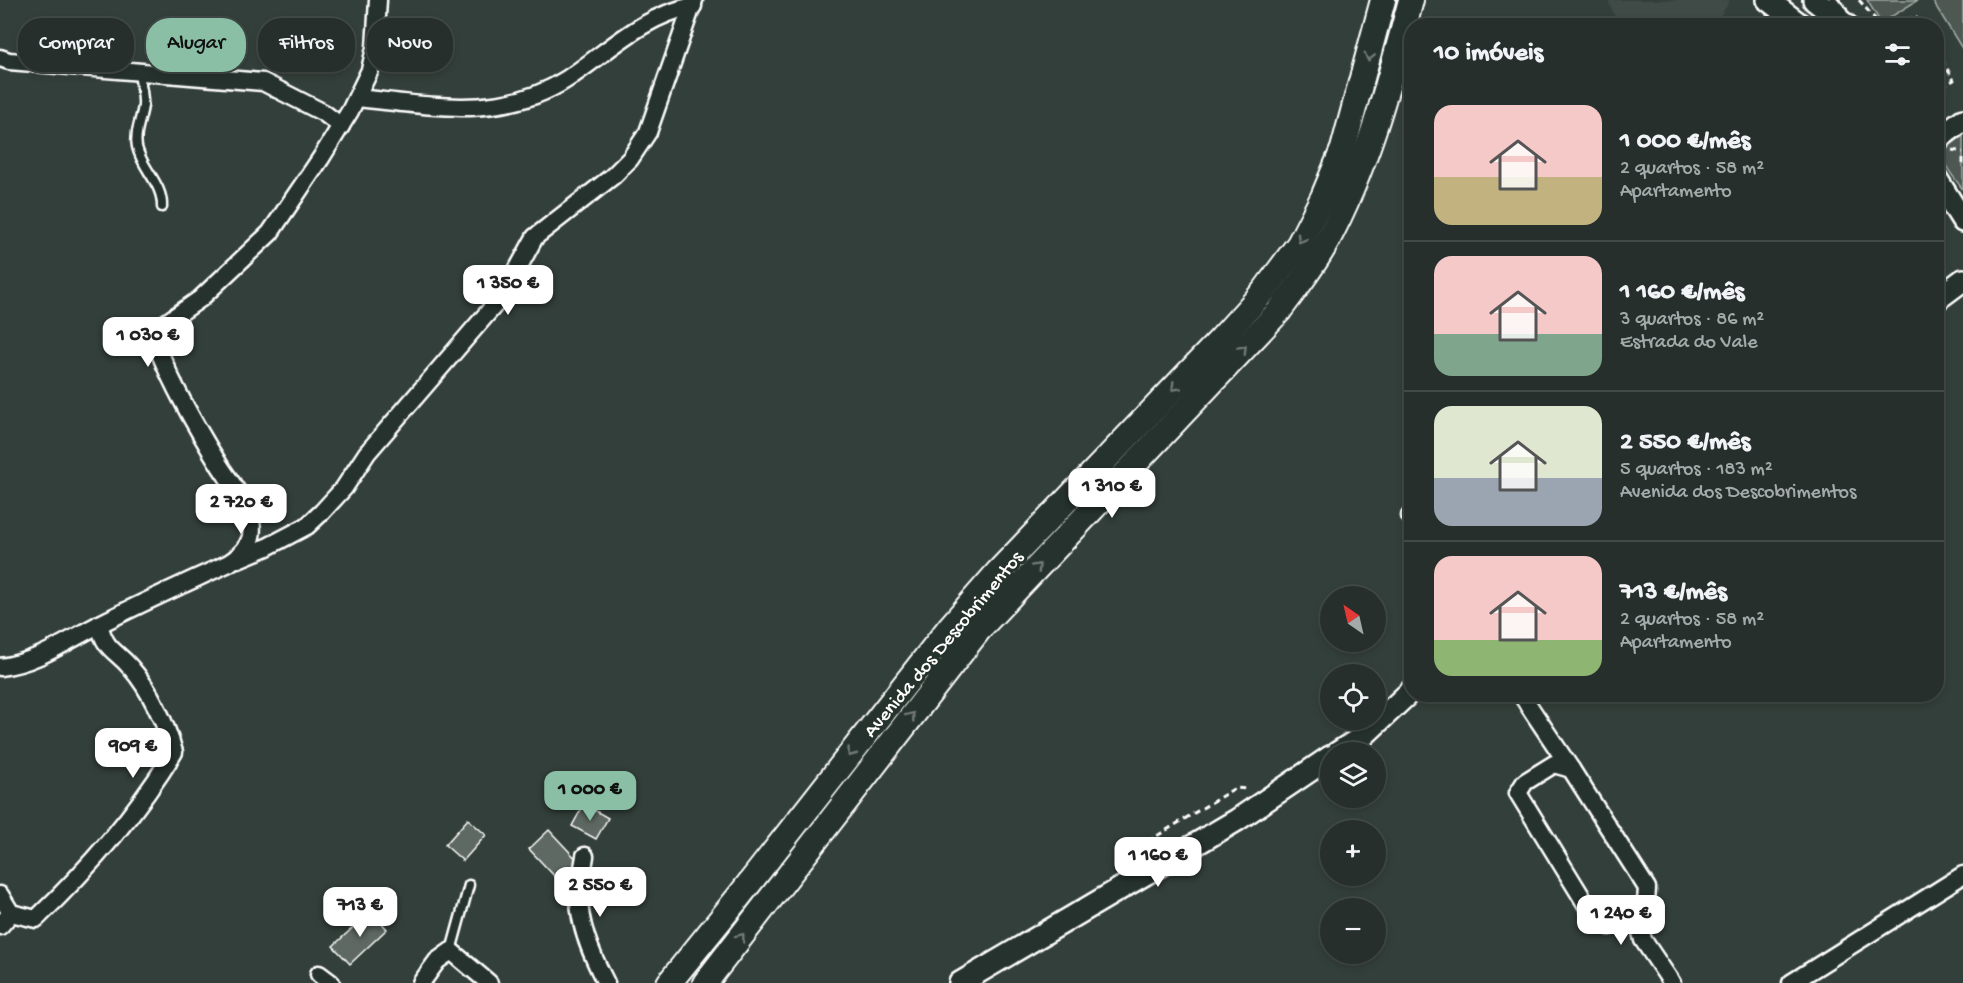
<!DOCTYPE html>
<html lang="pt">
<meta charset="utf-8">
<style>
body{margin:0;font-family:"Gochi Hand",sans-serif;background:#323b38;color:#f1f3f6;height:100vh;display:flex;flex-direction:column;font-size:22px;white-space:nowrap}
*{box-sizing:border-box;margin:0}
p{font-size:20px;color:#a4a9a9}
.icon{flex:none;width:33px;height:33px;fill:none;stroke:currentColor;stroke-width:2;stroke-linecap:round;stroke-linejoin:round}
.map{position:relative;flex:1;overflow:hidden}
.sheet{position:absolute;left:1404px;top:18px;width:540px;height:684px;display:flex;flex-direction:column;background:#262f2c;border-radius:24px;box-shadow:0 3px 9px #0003,0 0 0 2px #424a48}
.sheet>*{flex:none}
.banner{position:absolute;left:18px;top:18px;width:570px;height:54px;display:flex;gap:12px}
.needle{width:39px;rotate:326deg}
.tools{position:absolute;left:1320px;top:586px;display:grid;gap:12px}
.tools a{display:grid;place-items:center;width:66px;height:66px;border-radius:50%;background:#262f2c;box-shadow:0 3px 9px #0003,0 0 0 2px #424a48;font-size:30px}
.price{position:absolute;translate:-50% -51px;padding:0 14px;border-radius:12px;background:#fff;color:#222;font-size:20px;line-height:39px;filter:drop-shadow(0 2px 3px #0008)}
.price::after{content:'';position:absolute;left:50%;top:36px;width:18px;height:14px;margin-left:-9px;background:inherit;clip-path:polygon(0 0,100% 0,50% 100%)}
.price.current{background:#8abfa5;color:#111}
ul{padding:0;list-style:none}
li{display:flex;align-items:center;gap:18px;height:150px;padding:0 30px}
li+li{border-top:2px solid #424a48}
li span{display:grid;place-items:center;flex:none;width:168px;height:120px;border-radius:18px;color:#555}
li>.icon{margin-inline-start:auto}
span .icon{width:72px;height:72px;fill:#fffc;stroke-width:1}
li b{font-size:26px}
h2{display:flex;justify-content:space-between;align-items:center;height:72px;padding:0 30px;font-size:26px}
.chip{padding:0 21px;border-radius:24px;background:#262f2c;box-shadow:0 3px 9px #0003,0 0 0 2px #424a48;font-size:21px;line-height:54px}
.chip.current{background:#8abfa5;color:#111}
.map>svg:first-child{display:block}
.built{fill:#404c47}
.green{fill:#4d5853;stroke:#a6aca9;stroke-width:1.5}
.building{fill:#5f6964;stroke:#fff;stroke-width:1.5}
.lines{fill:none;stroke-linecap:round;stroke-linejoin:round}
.service-casing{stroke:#fff;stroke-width:13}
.minor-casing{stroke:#fff;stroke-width:21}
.tertiary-casing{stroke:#fff;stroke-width:26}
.secondary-casing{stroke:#fff;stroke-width:28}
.path{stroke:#fff;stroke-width:3;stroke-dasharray:6 4.5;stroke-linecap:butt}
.service{stroke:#26332d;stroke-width:8}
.minor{stroke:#26332d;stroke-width:16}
.tertiary{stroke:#26332d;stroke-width:21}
.secondary{stroke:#26332d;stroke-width:24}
.oneway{stroke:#727a76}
.labels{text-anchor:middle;stroke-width:6;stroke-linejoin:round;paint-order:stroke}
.street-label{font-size:20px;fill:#fff;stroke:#26332d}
</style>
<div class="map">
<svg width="1963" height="983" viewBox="0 0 1963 983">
<rect width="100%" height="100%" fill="#333f3a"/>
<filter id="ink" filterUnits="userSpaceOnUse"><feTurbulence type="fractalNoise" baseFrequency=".0167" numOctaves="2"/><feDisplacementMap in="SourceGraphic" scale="12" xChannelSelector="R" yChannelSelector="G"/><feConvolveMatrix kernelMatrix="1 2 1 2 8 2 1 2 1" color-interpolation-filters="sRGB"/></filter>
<g filter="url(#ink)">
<!-- built -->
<polygon class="built" points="1608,0 1730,0 1714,26 1618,25"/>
<!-- green -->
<g class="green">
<polygon points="1867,0 1918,0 1881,23"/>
<polygon points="1932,0 1963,0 1963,50"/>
<path d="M1963,136V190C1946,165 1931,156 1963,136Z"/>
</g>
<!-- building -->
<g class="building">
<polygon points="584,804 608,818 596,839 572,826"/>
<polygon points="468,819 486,835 463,861 445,845"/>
<polygon points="549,830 579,862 559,881 529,849"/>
<polygon points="371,911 387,929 350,964 333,946"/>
</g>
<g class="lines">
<!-- service casing -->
<g class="service-casing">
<g id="service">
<polyline points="1833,0 1842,11"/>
<path d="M139,73C140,83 144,95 143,106C141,120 134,133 137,147C142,169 163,184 162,207"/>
<polyline points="451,951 469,885"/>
</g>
</g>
<!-- minor casing -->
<g class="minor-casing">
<g id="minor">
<polyline points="0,58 9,61 263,82 324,113 341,126"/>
<path d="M357,98C428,105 503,121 567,79C609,51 642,16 693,6"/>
<polyline points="1410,516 1412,518"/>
<polyline points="238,559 267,547 307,526 322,512 344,488 367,453 504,294 535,237 613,176 630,159 648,132 694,0"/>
<path d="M0,667C37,663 68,640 100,624C143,602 186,583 229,563C244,553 255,541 251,522C247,502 231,483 220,466C202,437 158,363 154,331L200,299L270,233L321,158L350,111L370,70L375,48L378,0"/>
<polyline points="1521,694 1571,769"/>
<polygon points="1554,764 1571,769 1647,888 1646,903 1610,926 1594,917 1518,793 1525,782"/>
<path d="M585,856C583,870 579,884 579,898C579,927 593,958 606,983"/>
<path d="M0,895L11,913L36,919C87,870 137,813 174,752C167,726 149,688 131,668C115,649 106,652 99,624"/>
<polyline points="1646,903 1639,924 1643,940 1672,983"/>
<polyline points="0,926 11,913"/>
<polyline points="319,974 331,983"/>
<polyline points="421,983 437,961 451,951 489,983"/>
<polyline points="1791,983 1963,875"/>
</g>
</g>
<!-- tertiary casing -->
<g class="tertiary-casing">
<g id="tertiary">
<polyline points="1768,0 1802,26"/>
<polyline points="1814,0 1847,26"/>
<polyline points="1936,140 1963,120"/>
<polyline points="1936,178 1963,221"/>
<polyline points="1936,300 1963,280"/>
<polyline points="1337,753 1362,737 1412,690"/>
<polyline points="960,983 1237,820 1330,757"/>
</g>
</g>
<!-- secondary casing -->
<g class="secondary-casing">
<g id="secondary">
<polyline points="669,983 737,899 950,627 999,571 1220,340 1265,290 1299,244 1323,197 1343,149 1383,0"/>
<path d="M705,983L981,627L1279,311C1295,289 1313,267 1326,243C1367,167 1389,83 1411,0"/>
</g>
</g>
<!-- path -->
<g class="path">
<polyline points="1859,0 1881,26"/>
<polyline points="1898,26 1915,16 1921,26"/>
<polyline points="1936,51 1954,80 1936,90"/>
<polyline points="1952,150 1963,152"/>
<polyline points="1963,158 1963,165"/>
<polyline points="1127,863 1134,850 1235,788 1248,789"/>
</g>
<!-- service -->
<use href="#service" class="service"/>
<!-- minor -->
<use href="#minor" class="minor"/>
<!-- tertiary -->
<use href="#tertiary" class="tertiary"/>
<!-- secondary -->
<use href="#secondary" class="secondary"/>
</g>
<!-- one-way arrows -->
<defs><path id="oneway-chevron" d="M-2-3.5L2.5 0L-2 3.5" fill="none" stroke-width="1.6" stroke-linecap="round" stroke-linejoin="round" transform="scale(1.5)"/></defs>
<g class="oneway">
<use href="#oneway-chevron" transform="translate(1369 57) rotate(104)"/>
<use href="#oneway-chevron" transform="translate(1301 239) rotate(120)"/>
<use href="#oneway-chevron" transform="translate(1243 349) rotate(-47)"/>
<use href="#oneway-chevron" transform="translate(1175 387) rotate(134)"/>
<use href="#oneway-chevron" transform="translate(1037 567) rotate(-47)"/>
<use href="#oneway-chevron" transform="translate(911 716) rotate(-52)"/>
<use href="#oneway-chevron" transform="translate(851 753) rotate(127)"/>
<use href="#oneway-chevron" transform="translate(741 937) rotate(-52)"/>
</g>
</g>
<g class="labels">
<!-- street labels -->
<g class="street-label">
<text transform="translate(942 643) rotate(-50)" y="7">Avenida dos Descobrimentos</text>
</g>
</g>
</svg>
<div class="tools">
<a><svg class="needle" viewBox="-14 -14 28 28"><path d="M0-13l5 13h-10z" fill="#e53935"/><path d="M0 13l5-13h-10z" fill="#a4a9a9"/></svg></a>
<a><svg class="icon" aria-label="locate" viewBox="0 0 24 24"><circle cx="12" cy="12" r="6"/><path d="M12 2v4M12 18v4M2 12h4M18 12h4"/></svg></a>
<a><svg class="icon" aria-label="layers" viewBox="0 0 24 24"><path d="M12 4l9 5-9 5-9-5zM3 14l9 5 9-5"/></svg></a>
<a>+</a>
<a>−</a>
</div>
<b class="price" style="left:508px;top:316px">1 350 €</b>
<b class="price" style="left:148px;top:368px">1 030 €</b>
<b class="price" style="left:1112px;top:519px">1 310 €</b>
<b class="price" style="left:241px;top:535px">2 720 €</b>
<b class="price" style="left:133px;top:779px">909 €</b>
<b class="price current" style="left:590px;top:822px">1 000 €</b>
<b class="price" style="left:1158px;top:888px">1 160 €</b>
<b class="price" style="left:600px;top:918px">2 550 €</b>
<b class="price" style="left:360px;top:938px">713 €</b>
<b class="price" style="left:1621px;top:946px">1 240 €</b>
<div class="banner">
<a class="chip">Comprar</a>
<a class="chip current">Alugar</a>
<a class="chip">Filtros</a>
<a class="chip">Novo</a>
</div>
<section class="sheet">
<h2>10 imóveis<svg class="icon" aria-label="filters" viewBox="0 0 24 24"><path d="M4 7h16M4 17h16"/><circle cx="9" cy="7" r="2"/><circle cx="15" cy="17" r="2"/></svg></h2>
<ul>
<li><span style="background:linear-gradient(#f6c9c9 60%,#c2b280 0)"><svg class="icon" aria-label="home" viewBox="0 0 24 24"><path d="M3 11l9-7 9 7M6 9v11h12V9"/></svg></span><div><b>1 000 €/mês</b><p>2 quartos · 58 m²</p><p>Apartamento</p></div></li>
<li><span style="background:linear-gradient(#f6c9c9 65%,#7fa58c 0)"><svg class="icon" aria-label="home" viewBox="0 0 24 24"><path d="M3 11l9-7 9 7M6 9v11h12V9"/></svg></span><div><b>1 160 €/mês</b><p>3 quartos · 86 m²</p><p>Estrada do Vale</p></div></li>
<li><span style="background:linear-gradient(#dfe7d0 60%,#9aa5b1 0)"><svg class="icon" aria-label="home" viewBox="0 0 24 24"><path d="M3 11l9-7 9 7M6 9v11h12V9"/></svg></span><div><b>2 550 €/mês</b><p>5 quartos · 183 m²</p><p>Avenida dos Descobrimentos</p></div></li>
<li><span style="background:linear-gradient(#f6c9c9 70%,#8fb573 0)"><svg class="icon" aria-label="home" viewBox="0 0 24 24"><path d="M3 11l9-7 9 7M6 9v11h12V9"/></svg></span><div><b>713 €/mês</b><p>2 quartos · 58 m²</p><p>Apartamento</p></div></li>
</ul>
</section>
</div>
